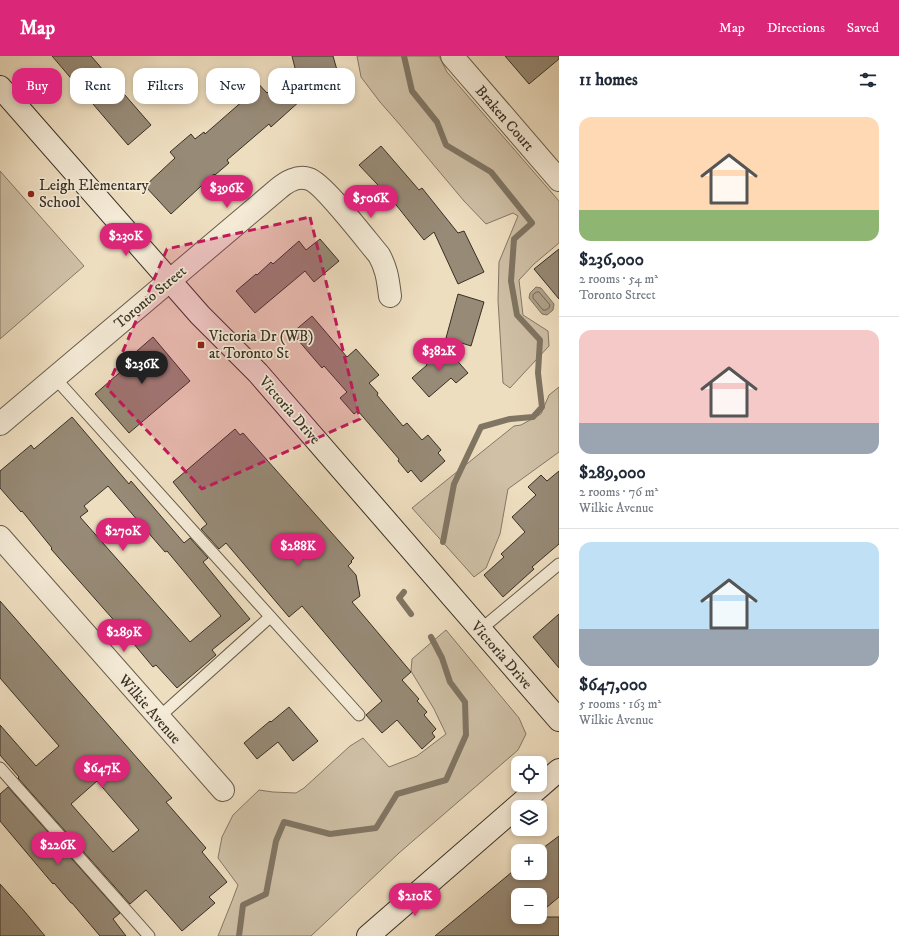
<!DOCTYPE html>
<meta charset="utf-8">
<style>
body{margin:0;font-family:"IM FELL DW Pica",serif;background:#f2f2f3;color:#1f2937;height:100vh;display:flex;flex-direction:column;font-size:15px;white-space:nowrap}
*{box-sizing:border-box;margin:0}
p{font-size:13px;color:#747a83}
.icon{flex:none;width:22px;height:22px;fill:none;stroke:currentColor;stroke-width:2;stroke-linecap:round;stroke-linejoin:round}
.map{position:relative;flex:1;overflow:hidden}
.drawer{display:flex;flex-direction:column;background:#fff;width:340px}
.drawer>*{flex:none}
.hud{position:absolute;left:12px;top:12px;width:380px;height:36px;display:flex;gap:8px}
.tools{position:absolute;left:511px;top:700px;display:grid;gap:8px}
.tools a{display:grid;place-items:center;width:36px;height:36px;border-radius:8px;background:#fff;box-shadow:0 2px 6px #0003;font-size:20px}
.price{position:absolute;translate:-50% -34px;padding:0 9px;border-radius:14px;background:#db2777;color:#fff;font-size:13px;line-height:26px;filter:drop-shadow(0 1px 2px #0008)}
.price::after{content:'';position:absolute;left:50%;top:24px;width:12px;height:9px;margin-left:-6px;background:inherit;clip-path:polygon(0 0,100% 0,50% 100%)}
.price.selected{background:#222;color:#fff}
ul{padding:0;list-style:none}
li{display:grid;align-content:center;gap:8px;height:212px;padding:0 20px}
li+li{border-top:1px solid #e0e1e3}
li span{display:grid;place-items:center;height:124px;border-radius:12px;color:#555}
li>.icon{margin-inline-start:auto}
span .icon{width:72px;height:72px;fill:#fffc;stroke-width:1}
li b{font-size:17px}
h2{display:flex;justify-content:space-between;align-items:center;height:48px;padding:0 20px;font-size:17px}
.tag{padding:0 14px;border-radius:12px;background:#fff;box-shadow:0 2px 6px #0003;font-size:14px;line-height:36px}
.tag.selected{background:#db2777;color:#fff}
header{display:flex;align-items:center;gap:24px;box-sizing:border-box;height:56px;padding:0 20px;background:#db2777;color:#fff}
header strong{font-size:19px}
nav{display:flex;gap:22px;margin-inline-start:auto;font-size:14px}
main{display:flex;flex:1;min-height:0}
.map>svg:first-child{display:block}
.green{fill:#cfc0a6;stroke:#847866}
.water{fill:#b0a38c;stroke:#807563}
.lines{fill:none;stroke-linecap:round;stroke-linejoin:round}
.shore{stroke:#746a59;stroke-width:1}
.stream{stroke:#807563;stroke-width:6}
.building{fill:#978a76;stroke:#383026;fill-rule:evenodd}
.lane-casing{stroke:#665c4c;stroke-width:13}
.street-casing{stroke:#665c4c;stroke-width:24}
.secondary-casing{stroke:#383026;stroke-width:24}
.lane{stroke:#f4ead6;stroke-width:11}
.street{stroke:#f4ead6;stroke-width:22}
.secondary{stroke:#f4ead6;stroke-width:22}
.marked{fill:#c2185b;fill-opacity:0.2;stroke:#c2185b;stroke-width:3;stroke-dasharray:8 5;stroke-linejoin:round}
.poi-dot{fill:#8f2418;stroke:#f4ead6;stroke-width:1.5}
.labels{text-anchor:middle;stroke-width:3.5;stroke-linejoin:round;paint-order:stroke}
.street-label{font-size:15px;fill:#383026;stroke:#f4ead6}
.poi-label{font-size:15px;fill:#383026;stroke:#f4ead6;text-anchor:start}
</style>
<header>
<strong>Map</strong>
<nav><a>Map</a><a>Directions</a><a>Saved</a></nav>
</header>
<main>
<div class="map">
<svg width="559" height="880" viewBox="0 0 559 880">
<rect width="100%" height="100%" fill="#eedec0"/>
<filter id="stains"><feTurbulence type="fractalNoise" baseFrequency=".005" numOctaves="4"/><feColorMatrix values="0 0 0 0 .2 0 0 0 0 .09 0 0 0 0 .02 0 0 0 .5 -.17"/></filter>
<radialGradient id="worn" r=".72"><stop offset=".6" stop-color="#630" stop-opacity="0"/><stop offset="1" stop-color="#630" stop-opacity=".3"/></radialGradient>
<!-- green -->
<g class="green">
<polygon points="357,0 439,0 447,16 559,145 559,187 534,208 519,224 523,259 548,275 549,290 510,332 503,327 498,244 499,206 518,160 513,157 486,168 464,145 401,70 380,46 361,21"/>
<polygon points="0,115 84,210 0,283"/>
<polygon points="559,331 559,396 508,433 500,478 486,512 474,521 412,452 514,370 521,369 541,358 549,339"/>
<polygon points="446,574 519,662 526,678 518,694 399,797 311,880 218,880 232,845 238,829 218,802 222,781 233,759 259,734 273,736 296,737 304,732 350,690 363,682 389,711 417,700 446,678 434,653 411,615 412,603"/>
</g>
<!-- water -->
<polygon class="water" points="536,231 541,232 554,248 553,254 547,259 542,258 529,242 530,237"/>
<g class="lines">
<!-- shore -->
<polygon class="shore" points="537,236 539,236 550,249 549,252 546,254 543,254 533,242 533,239"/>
<!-- stream -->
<g class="stream">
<polyline points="404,0 412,35 437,66 446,89 491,116 532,167 514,183 511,225 517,259 540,284 538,317 542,351 533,361 510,363 481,371 454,428 443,486"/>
<polyline points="404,536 399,542 411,558"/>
<polyline points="239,880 243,849 266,838 276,785 284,766 330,778 376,772 397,738 446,724 466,679 465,646 450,626 442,602 431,581"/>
</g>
</g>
<!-- building -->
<g class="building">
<polygon points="52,0 91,0 151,69 128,89"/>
<polygon points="292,0 333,0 337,14 318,19 319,22 288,30 301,44 271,71 269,68 227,104 229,107 215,119 214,118 171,158 145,130 175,102 170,96 191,78 195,83 204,76 205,78 245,43 239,36 254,23 267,37 295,12"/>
<polygon points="505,0 559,0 559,3 529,28"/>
<polygon points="381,90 419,134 422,132 458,177 464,175 484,216 458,228 434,176 424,184 393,145 359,109"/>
<polygon points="320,183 339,205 314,226 305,215 255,257 236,235 256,218 257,219 271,206 273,208 299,185 306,194"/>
<polygon points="559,193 559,243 534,213"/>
<polygon points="458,238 484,246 471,290 446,282"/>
<polygon points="312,260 347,301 356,293 379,319 369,327 378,337 377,339 403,370 407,367 422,384 428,379 441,394 438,397 445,405 421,426 411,414 408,417 398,405 399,403 358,355 354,358 340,342 347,336 324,310 322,312 292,277"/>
<polygon points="153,281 190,325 129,377 95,338 125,312 122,308"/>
<polygon points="445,291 468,317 456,327 451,322 429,341 412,322 427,309 426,307"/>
<path d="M72,361L129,428L131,425L184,487L190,482L208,502L203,506L250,563L212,594L216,599L177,632L156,609L153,611L119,570L51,493L52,492L22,455L21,456L0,432V415L31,389L34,393ZM108,430L165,496L167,495L221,560L190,586L80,461L88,455L84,450Z"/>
<polygon points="235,373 240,379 243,377 354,502 351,505 352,506 348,510 356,519 360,540 352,546 411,616 402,624 419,643 417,645 427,656 424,659 436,673 432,677 435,681 422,693 397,664 382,677 366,659 382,645 344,600 302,550 289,561 226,487 219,493 201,473 207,468 173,426"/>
<polygon points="559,415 559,488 532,511 534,513 503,541 484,519 504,501 501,498 525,476 512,461 536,439 528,431 541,419 547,425"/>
<path d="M0,545L172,742L166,746L206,792L202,796L227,826L209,841L215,847L182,875L146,834L130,848L18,722L19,721L0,699V669L36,710L59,690L0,622ZM97,725L139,774L113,796L71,748Z"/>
<polygon points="559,558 559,612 533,581"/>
<polygon points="289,651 318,685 293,705 278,686 257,703 244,687 270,665 271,666"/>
<polygon points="8,731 120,857 113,863 126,880 100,880 72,847 71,847 54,827 53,828 0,765 0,738"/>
<polygon points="559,780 559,841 540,857 540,839 518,839 518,861 559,861 559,880 435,880 518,811 518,817 540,817 540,795 539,795"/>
<polygon points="0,828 25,856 45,880 0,880"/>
</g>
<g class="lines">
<!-- lane casing -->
<g class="lane-casing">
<g id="lane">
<polyline points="55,322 359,659"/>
<polyline points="480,574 559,508"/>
<polyline points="158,662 270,561"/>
<polyline points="0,712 149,880"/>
</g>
</g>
<!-- street casing -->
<g class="street-casing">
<g id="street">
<polyline points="452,0 559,124"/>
<path d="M0,368L278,133C286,126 298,119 309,123C323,127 367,185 379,199C387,213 388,225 390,240"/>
<polyline points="0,481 223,734"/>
</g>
</g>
<!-- secondary casing -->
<g class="secondary-casing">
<g id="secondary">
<polyline points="0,31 200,259 258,317 559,664"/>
<polyline points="368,880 559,714"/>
</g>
</g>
<!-- lane -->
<use href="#lane" class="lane"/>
<!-- street -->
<use href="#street" class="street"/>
<!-- secondary -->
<use href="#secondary" class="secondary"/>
</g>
<!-- marked area -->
<path class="marked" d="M310,161L360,363L202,433L107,332L167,193Z"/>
<!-- markers -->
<g class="poi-dot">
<circle cx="31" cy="138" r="4"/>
<rect x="197" y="285" width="8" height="8" rx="2"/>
</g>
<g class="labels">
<!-- street labels -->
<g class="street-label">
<text transform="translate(505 62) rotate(49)" y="5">Braken Court</text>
<text transform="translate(150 241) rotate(-40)" y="5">Toronto Street</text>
<text transform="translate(290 354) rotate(49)" y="5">Victoria Drive</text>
<text transform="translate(502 599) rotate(49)" y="5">Victoria Drive</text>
<text transform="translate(150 653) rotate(49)" y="5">Wilkie Avenue</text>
</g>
<!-- poi labels -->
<g class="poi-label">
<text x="39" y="134">Leigh Elementary<tspan x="39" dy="17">School</tspan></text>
<text x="209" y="285">Victoria Dr (WB)<tspan x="209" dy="17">at Toronto St</tspan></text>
</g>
</g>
<rect width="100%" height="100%" filter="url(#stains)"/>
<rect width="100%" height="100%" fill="url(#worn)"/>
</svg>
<div class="tools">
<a><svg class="icon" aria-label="locate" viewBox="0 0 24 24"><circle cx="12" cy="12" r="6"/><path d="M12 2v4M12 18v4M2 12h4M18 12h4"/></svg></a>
<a><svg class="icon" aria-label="layers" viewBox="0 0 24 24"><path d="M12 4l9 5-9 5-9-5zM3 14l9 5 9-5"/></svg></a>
<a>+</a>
<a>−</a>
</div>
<b class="price" style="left:227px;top:153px">$396K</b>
<b class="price" style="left:371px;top:163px">$506K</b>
<b class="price" style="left:126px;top:201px">$230K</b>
<b class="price" style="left:439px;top:316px">$382K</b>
<b class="price selected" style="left:142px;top:329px">$236K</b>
<b class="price" style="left:123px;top:496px">$270K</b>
<b class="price" style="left:298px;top:511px">$288K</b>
<b class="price" style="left:124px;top:597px">$289K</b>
<b class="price" style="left:102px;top:733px">$647K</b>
<b class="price" style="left:58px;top:810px">$226K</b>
<b class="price" style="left:415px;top:861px">$210K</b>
<div class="hud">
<a class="tag selected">Buy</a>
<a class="tag">Rent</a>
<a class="tag">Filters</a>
<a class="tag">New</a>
<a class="tag">Apartment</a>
</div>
</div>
<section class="drawer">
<h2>11 homes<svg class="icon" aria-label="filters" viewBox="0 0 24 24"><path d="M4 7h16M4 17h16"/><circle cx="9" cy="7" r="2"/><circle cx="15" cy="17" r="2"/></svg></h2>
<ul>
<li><span style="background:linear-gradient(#ffd9b3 75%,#8fb573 0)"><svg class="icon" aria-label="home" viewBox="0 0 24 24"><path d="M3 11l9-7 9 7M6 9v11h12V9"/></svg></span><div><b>$236,000</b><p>2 rooms · 54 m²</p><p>Toronto Street</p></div></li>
<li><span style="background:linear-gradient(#f6c9c9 75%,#9aa5b1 0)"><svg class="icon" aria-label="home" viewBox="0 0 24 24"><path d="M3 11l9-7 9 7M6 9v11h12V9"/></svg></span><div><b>$289,000</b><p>2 rooms · 76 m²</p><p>Wilkie Avenue</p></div></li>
<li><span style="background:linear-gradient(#bfe0f5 70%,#9aa5b1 0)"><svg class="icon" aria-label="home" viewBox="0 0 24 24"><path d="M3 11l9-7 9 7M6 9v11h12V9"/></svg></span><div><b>$647,000</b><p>5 rooms · 163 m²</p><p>Wilkie Avenue</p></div></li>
</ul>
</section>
</main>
